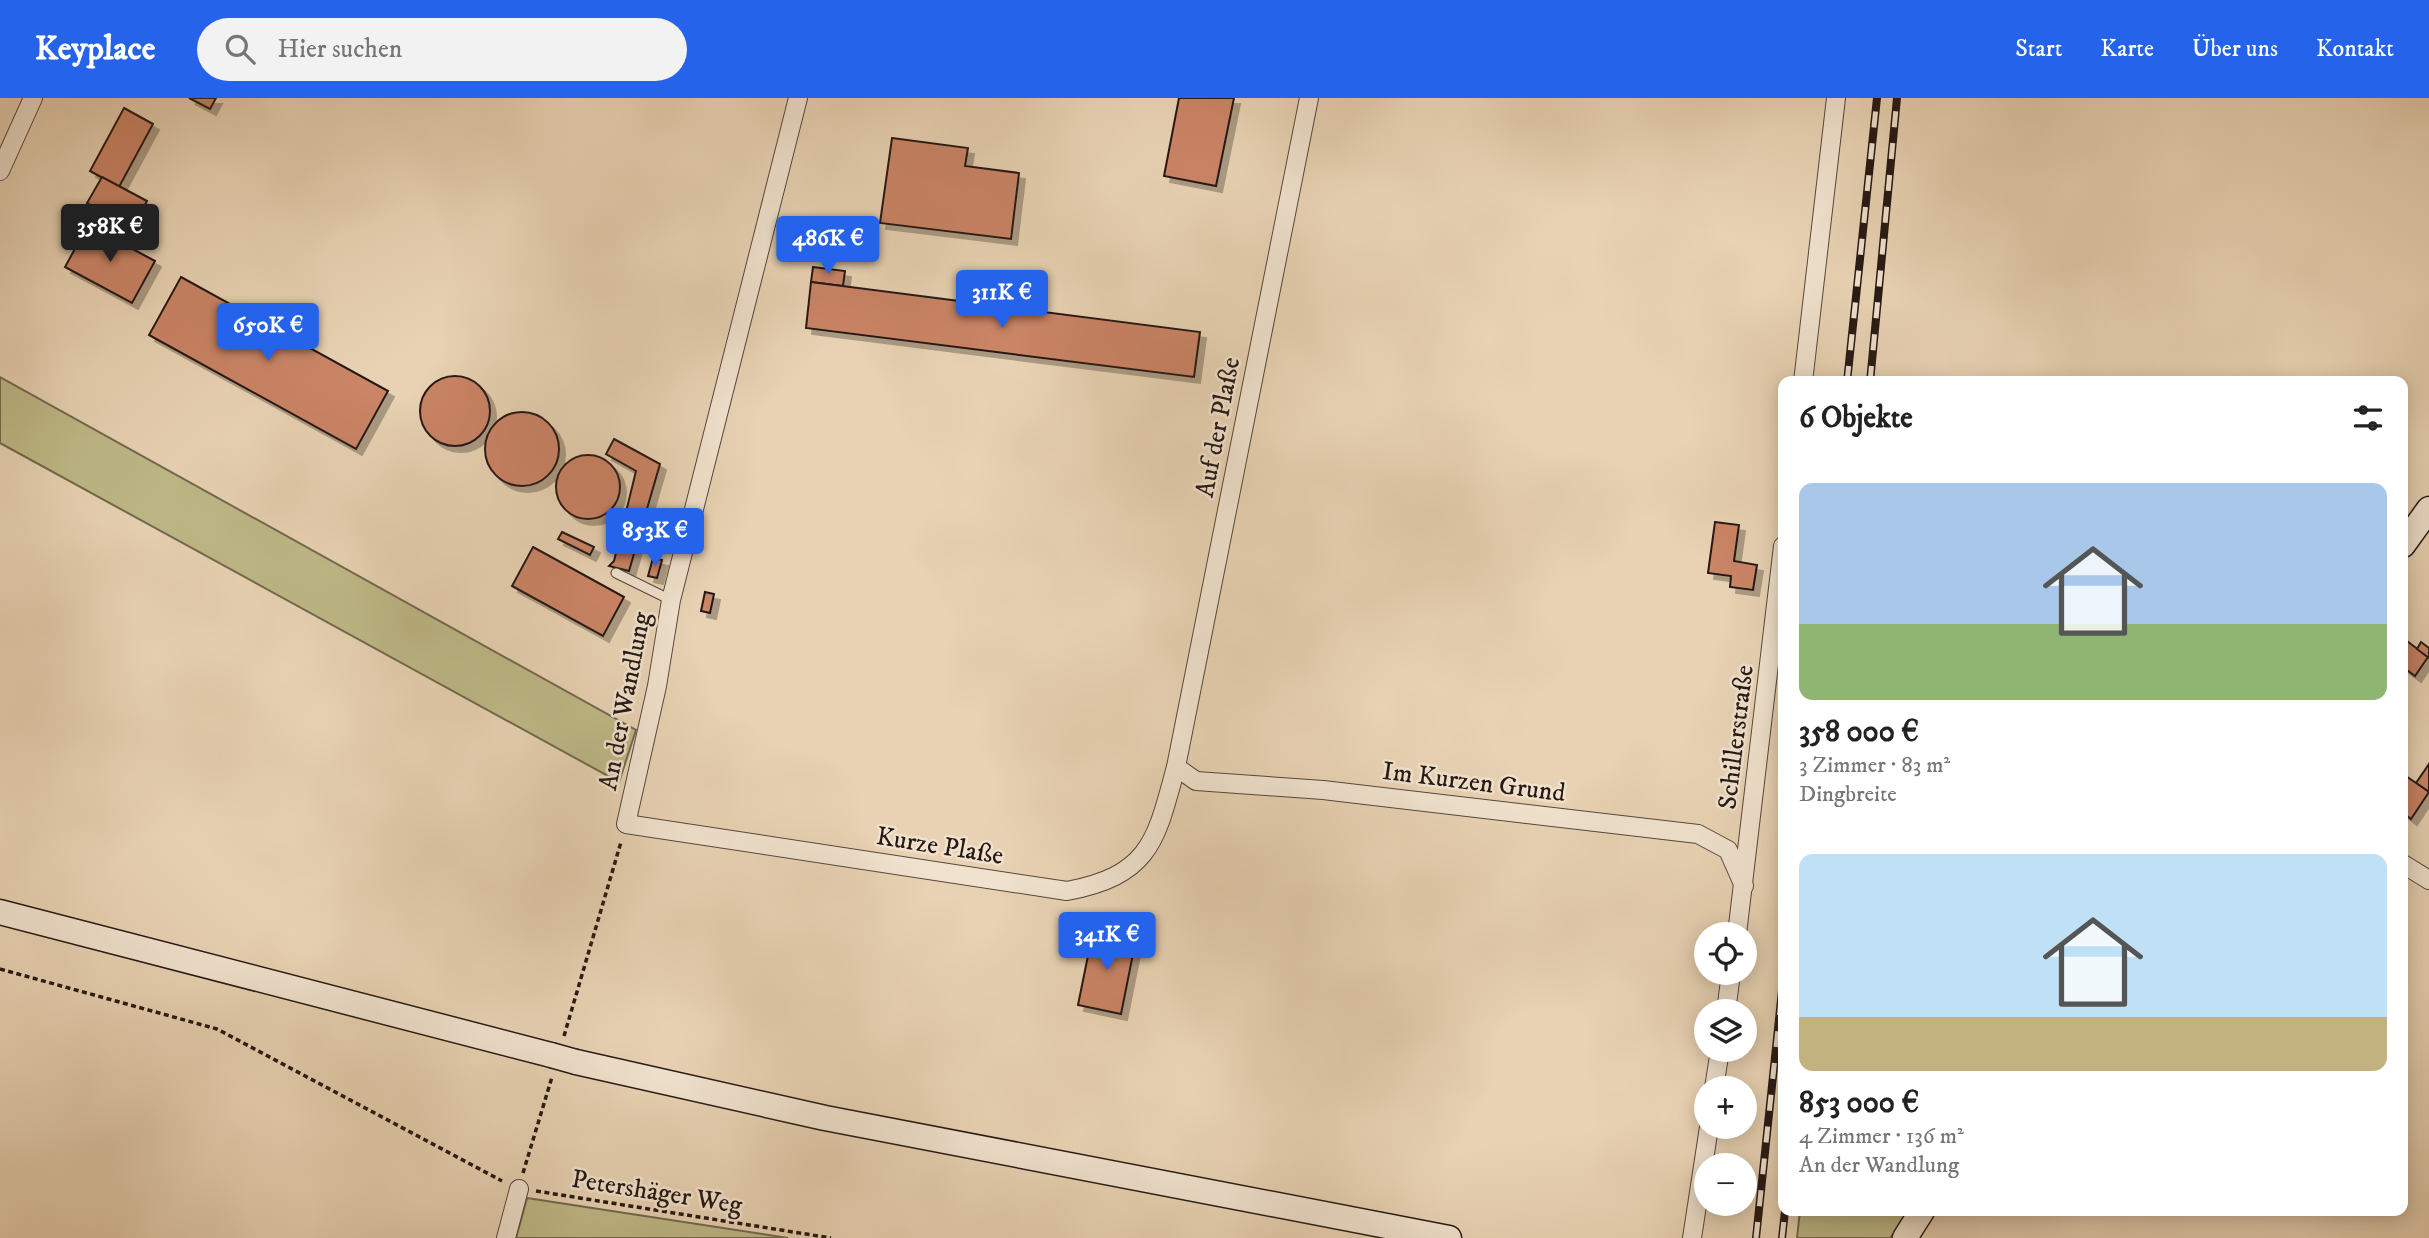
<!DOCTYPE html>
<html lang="de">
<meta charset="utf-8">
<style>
body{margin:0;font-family:"IM FELL DW Pica",serif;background:#f2f2f2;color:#222;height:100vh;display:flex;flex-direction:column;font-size:26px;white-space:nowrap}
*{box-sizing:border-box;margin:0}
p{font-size:23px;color:#767676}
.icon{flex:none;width:38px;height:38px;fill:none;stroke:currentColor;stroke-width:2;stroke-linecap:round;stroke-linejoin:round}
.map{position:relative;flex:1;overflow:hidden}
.panel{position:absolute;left:1778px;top:278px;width:630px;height:840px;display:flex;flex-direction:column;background:#fff;border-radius:14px;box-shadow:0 4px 18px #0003}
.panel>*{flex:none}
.fabs{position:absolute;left:1694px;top:824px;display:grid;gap:14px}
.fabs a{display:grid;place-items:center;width:63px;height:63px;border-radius:50%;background:#fff;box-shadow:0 4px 18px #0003;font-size:35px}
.price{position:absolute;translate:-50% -60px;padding:0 16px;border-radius:7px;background:#2563eb;color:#fff;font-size:23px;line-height:46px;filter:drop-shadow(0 2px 4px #0008)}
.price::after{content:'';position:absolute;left:50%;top:42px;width:21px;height:16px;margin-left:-10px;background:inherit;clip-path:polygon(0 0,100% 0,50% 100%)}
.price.on{background:#222;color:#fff}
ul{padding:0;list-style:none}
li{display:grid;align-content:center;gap:14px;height:371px;padding:0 21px}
li span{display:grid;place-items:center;height:217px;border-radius:14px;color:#555}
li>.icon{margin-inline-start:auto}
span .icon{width:126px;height:126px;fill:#fffc;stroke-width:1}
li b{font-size:30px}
h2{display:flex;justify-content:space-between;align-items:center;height:84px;padding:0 21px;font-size:30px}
header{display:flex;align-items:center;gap:42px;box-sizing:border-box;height:98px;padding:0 35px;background:#2563eb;color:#fff}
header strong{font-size:33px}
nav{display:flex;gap:38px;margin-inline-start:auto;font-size:24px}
.search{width:490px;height:63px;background:#f2f2f2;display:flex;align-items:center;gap:18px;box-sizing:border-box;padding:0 24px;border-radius:38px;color:#767676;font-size:26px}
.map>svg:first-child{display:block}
.green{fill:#beb987;stroke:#72694e;stroke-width:2}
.building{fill:#ca8466;stroke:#261914;stroke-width:2;filter:url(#shadow)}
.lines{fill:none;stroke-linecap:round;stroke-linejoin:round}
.lane-casing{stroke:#56473c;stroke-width:11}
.street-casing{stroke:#56473c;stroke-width:20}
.secondary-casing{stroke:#261914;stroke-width:27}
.path{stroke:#261914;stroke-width:3.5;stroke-dasharray:5 3.5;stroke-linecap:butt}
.lane{stroke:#f0e2ce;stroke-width:9}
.street{stroke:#f0e2ce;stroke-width:18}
.secondary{stroke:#f0e2ce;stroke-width:24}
.rail-casing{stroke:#261914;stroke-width:8}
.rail{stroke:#f0e2ce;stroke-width:5;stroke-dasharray:16;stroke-linecap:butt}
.secondary-bridge-casing{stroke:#261914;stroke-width:27;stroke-linecap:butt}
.secondary-bridge{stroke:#f0e2ce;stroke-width:24}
.labels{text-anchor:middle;stroke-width:5;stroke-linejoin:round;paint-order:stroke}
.street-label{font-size:26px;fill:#261914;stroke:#f0e2ce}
</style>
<header>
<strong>Keyplace</strong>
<div class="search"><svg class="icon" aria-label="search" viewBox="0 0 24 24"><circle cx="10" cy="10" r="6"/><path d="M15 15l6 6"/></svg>Hier suchen</div>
<nav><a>Start</a><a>Karte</a><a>Über uns</a><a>Kontakt</a></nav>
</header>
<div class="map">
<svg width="2429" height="1140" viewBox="0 0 2429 1140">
<defs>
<filter id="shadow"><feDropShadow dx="6" dy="6" stdDeviation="0" flood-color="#0004"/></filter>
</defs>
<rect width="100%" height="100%" fill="#e8d2b3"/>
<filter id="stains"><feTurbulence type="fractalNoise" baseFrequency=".00286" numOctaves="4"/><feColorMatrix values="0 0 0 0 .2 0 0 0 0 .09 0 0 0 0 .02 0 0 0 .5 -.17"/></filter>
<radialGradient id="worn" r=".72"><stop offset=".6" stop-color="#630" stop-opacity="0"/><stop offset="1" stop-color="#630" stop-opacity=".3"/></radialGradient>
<!-- green -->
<g class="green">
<polygon points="0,279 636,632 619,684 0,345"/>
<polygon points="527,1100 788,1140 516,1140"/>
<polygon points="1800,1113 1910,1113 1890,1140 1797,1140"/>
</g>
<!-- building -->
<g class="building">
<polygon points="189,0 216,0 210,11"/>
<polygon points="1179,0 1234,0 1216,88 1164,78"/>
<polygon points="124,10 153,26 119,89 90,73"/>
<polygon points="892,40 968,50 965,68 1019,75 1011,141 880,125"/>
<polygon points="102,79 147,103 132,130 87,105"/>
<polygon points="88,127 155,163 132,205 65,169"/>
<polygon points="813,169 845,173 843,188 811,184"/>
<polygon points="181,179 388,293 356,351 149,237"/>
<polygon points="811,184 1200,234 1194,279 806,230"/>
<circle cx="455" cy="313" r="35"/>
<circle cx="522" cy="351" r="37"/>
<polygon points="614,341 660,366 629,473 609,468 614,463 636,373 606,356"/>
<circle cx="588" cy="389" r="32"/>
<polygon points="1715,424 1739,427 1734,463 1757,467 1753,492 1730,489 1731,478 1708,475"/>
<polygon points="562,434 594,449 590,457 558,441"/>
<polygon points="533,449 624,499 603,538 512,488"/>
<polygon points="653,460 662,462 657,480 648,478"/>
<polygon points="705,494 714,496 710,515 701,513"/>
<polygon points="2403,540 2428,559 2415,578 2403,569"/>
<polygon points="2421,544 2429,550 2429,560 2417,551"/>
<polygon points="2429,666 2429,694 2416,685"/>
<polygon points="2403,676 2429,694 2411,721 2403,715"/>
<polygon points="1093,833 1136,841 1121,916 1078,907"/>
</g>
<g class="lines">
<!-- lane casing -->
<g class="lane-casing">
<polyline id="lane" points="616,475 671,502"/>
</g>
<!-- street casing -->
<g class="street-casing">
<g id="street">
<path d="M798,0L671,502L657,588L626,726L1067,793C1151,777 1156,742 1176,669L1309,0"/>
<polyline points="0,73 33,0"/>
<polyline points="1803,284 1836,0"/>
<polyline points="1176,669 1196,683 1323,692 1698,736 1728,752 1744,788"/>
<polyline points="2403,766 2429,782"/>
<polyline points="1737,836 1783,448"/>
<polyline points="1726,914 1731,875"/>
<polyline points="1714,990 1720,952"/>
<polyline points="506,1140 519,1091"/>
<polyline points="1692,1140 1709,1029"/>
</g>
</g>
<!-- secondary casing -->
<g class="secondary-casing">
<g id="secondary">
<polyline points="2403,447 2429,411"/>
<polyline points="0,814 551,957"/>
<polyline points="576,964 825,1020 1449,1140"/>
<polyline points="1905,1140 1922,1113"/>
</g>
</g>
<!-- path -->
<g class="path">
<polyline points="0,871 217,931 502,1083"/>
<polyline points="564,938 621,744"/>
<polyline points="523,1075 552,979"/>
<polyline points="536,1093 831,1140"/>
</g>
<!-- lane -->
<use href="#lane" class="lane"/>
<!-- street -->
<use href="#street" class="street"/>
<!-- secondary -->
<use href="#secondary" class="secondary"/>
<!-- rail casing -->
<g class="rail-casing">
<g id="rail">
<polyline points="1847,284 1877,0"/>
<polyline points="1870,284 1897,0"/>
<polyline points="1756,1140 1783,883"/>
<polyline points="1782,1140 1785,1113"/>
</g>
</g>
<!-- rail -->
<use href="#rail" class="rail"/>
<!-- secondary-bridge casing -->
<g class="secondary-bridge-casing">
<polyline id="secondary-bridge" points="551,957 576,964"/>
</g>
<!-- secondary-bridge -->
<use href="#secondary-bridge" class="secondary-bridge"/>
</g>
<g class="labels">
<!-- street labels -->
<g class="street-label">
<text transform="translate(1217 329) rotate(-79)" y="9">Auf der Plaße</text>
<text transform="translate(624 603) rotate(-79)" y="9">An der Wandlung</text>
<text transform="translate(1735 639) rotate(-83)" y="9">Schillerstraße</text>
<text transform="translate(1474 683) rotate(7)" y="9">Im Kurzen Grund</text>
<text transform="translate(940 747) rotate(9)" y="9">Kurze Plaße</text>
<text transform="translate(657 1093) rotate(9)" y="9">Petershäger Weg</text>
</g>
</g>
<rect width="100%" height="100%" filter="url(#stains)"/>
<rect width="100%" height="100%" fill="url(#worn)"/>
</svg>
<div class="fabs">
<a><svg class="icon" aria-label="locate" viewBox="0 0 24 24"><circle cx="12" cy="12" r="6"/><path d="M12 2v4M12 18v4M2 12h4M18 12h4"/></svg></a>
<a><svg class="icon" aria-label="layers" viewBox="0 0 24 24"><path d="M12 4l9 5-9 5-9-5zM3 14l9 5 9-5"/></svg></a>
<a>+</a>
<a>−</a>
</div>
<b class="price on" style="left:110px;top:166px">358K €</b>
<b class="price" style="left:828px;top:178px">486K €</b>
<b class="price" style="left:1002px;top:232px">311K €</b>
<b class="price" style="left:268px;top:265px">650K €</b>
<b class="price" style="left:655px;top:470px">853K €</b>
<b class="price" style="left:1107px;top:874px">341K €</b>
<section class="panel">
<h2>6 Objekte<svg class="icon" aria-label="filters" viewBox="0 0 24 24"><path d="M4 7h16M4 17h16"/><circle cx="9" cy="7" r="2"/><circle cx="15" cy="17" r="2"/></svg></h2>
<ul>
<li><span style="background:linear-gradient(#a9c7e8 65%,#8fb573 0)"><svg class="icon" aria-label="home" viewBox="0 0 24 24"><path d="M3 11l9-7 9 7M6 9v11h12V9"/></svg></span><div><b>358 000 €</b><p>3 Zimmer · 83 m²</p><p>Dingbreite</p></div></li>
<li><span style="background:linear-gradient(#bfe0f5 75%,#c2b280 0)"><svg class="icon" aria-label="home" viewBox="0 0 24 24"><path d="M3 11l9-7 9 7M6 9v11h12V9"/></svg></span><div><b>853 000 €</b><p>4 Zimmer · 136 m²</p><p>An der Wandlung</p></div></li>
</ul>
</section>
</div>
